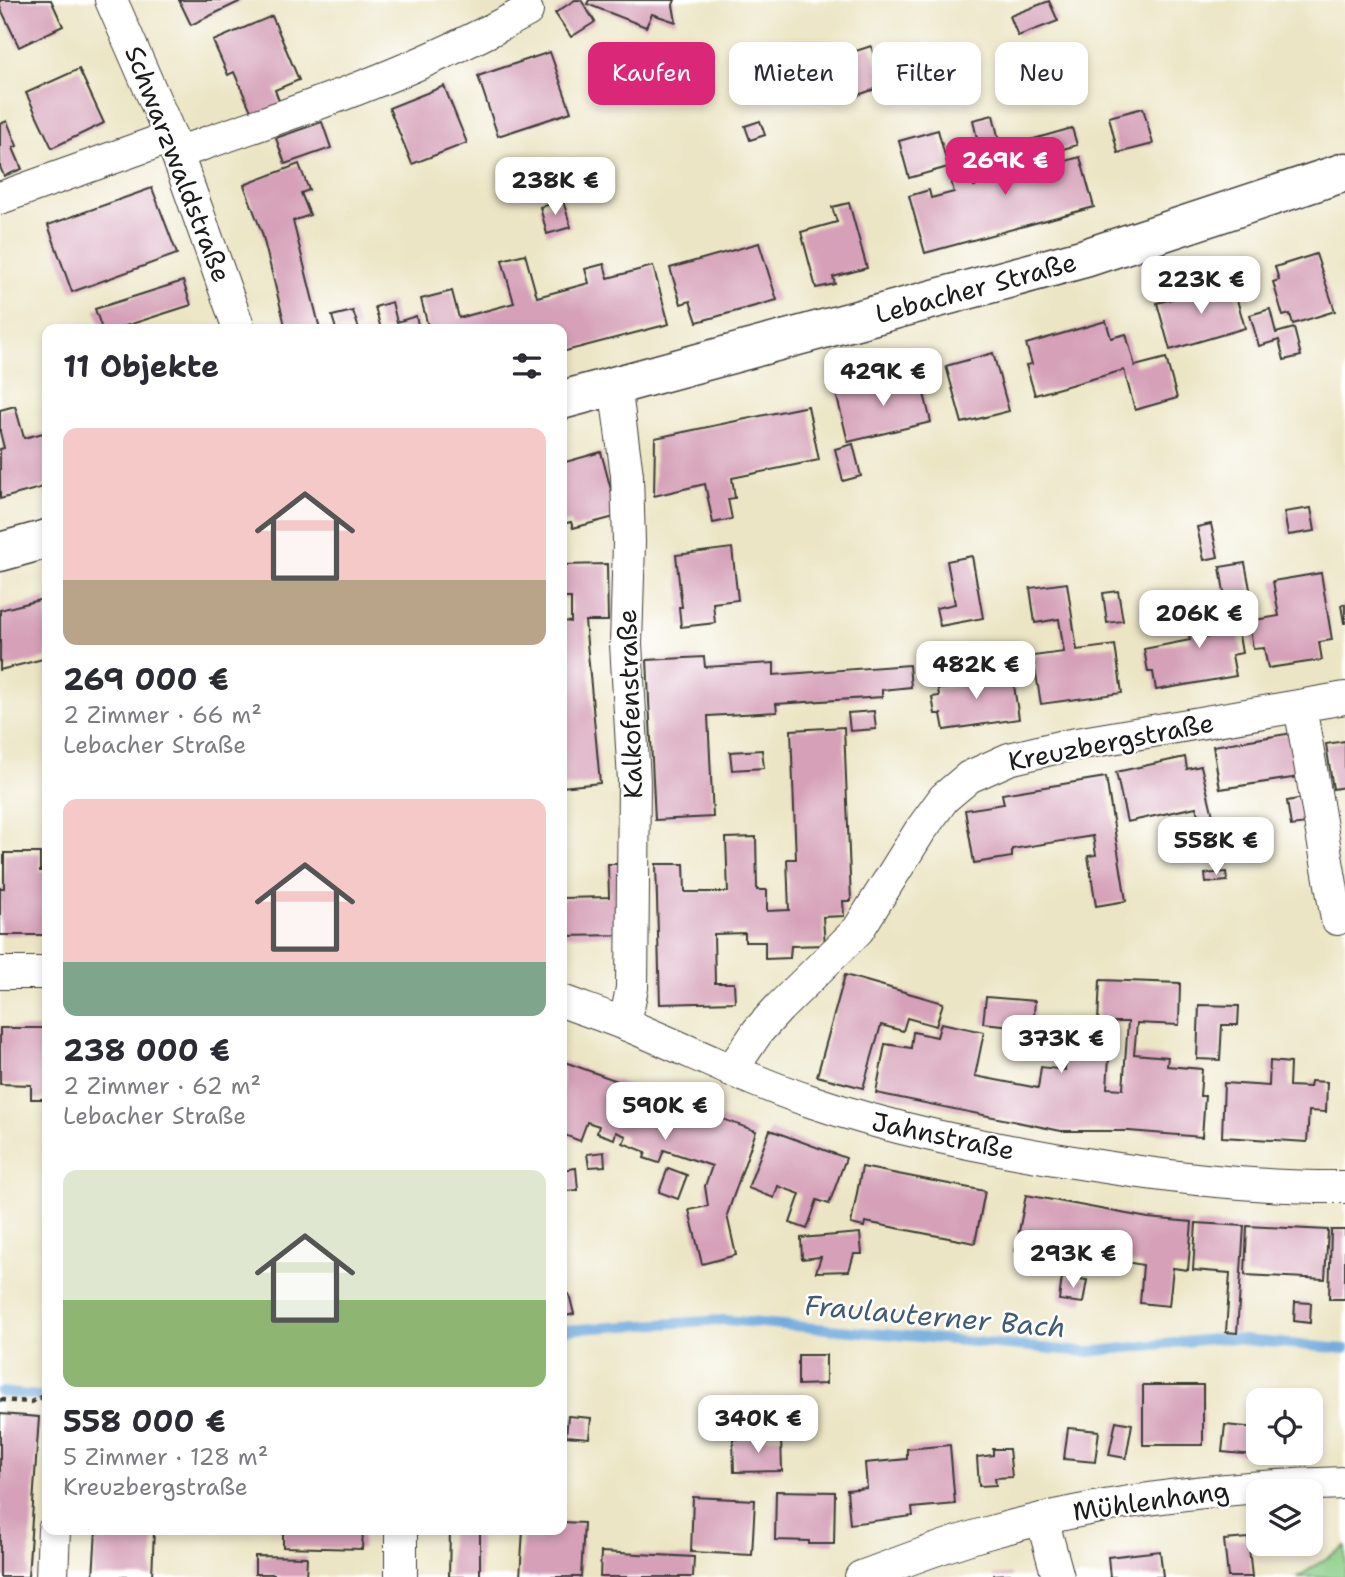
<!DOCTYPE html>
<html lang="de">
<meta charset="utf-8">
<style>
body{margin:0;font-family:"Shantell Sans",sans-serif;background:#f2f2f3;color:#2b2b33;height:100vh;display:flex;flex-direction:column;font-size:26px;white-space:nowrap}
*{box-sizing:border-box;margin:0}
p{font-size:23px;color:#7c7c81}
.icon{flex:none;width:38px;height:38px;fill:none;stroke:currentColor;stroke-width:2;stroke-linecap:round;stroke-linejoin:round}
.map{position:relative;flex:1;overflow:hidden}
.side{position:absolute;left:42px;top:324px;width:525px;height:1211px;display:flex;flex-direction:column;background:#fff;border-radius:14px;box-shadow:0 4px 10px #0003}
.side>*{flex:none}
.banner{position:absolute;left:588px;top:42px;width:651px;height:63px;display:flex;gap:14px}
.tools{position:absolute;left:1246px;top:1388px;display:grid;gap:14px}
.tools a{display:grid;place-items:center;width:77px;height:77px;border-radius:14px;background:#fff;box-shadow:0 4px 10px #0003;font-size:35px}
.price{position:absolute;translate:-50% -60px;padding:0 16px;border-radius:14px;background:#fff;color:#222;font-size:23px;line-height:46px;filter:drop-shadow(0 2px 4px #0008)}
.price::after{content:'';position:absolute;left:50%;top:42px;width:21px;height:16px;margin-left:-10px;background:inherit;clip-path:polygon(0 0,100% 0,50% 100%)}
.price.active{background:#db2777;color:#fff}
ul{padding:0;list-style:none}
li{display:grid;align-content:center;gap:14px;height:371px;padding:0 21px}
li span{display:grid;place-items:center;height:217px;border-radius:14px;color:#555}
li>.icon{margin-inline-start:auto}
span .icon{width:126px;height:126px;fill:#fffc;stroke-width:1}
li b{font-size:30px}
h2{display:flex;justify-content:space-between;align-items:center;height:84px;padding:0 21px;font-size:30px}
.pill{padding:0 24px;border-radius:14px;background:#fff;box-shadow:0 4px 10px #0003;font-size:24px;line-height:63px}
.pill.active{background:#db2777;color:#fff}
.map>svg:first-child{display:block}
.green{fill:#8acd86;stroke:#537451;stroke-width:2}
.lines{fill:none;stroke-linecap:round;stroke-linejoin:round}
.stream{stroke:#6ba7dc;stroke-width:10}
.building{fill:#d5a0b8}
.minor-casing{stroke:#3b3a35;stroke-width:34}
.major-casing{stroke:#3b3a35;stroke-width:41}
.path{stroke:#3b3a35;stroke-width:4.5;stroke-dasharray:5 5;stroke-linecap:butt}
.minor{stroke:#fff;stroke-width:32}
.major{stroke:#fff;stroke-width:38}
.labels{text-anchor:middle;stroke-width:5;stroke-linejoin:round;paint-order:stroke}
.street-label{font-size:26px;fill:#1c1c1c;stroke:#fff}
.water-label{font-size:28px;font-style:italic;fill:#405b72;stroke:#fff}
</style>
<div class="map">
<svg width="1345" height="1577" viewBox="0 0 1345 1577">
<rect width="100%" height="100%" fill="#fff"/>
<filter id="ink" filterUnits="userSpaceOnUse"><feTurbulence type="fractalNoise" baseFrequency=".0143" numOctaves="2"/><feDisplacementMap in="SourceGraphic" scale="14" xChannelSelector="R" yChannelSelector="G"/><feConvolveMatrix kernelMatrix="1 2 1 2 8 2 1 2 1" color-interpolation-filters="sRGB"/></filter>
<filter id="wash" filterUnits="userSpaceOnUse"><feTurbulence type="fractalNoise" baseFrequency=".00686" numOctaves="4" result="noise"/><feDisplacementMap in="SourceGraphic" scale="28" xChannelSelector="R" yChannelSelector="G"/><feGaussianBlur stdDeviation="1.57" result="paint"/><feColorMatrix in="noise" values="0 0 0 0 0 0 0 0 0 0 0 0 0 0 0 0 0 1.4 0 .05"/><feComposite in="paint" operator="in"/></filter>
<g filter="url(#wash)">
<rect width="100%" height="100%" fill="#ece5c5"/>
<!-- green -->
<polygon class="green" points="1345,1546 1345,1577 1298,1577"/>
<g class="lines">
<!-- stream -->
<g class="stream">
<polyline points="562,1330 725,1320 1087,1352 1222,1338 1345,1349"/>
<polyline points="0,1392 47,1397"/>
</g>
</g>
<g id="blocks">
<!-- building -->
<g class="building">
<polygon points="0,0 51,0 63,26 19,47 0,7"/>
<polygon points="179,0 243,0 191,25"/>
<polygon points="575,0 581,0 595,22 571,37 555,13"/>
<polygon points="589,0 675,0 673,5 676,22 652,14 646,27 587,4"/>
<polygon points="1049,1 1058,21 1018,36 1010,16"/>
<polygon points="272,16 299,80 275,90 281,106 254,118 234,72 228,75 213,41"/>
<polygon points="871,46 884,86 852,97 838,57"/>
<polygon points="550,52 571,112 498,136 478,76"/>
<polygon points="79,69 104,123 52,148 26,93"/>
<polygon points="444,86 467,143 412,164 389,108"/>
<polygon points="1143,108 1153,144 1118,153 1109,117"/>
<polygon points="993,115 1002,153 981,157 973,120"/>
<polygon points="7,121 17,146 13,148 22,169 4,176 0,167 0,124"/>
<polygon points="760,121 765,135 750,140 745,126"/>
<polygon points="322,122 331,148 285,164 276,138"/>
<polygon points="1072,128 1077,145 1035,157 1037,169 1080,157 1094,207 925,253 909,196 929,190 931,198 954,192 949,174 969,168 974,186 1017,174 1009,146"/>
<polygon points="938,130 948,167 909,178 899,141"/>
<polygon points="299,164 309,190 301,193 310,215 293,221 320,329 286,329 262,233 244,185"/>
<polygon points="152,188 177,254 72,292 48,225"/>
<polygon points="563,201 571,227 547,234 540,207"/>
<polygon points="849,203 867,268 833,277 835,284 816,288 801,232 837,222 832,207"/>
<polygon points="759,243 777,300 697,322 690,301 681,304 670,268"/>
<polygon points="525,254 537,297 589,283 585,269 604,264 608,278 653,266 669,324 562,352 562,329 420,329 428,326 421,299 452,291 459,318 514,303 502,260"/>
<polygon points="1316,254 1335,311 1293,324 1290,314 1283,316 1273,282 1279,280 1275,267"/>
<polygon points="183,281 191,305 116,329 102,329 95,309"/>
<polygon points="1232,282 1245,328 1170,350 1157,303"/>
<polygon points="392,302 397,322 416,316 419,329 381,329 375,307"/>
<polygon points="1270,309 1276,333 1294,328 1301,356 1284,360 1279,340 1259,346 1250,315"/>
<polygon points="353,311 359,329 336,329 332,316"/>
<polygon points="1106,321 1111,338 1126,334 1135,366 1166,358 1177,398 1135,410 1124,370 1035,395 1026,365 1032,364 1026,344"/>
<polygon points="993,353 1009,411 962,423 946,366"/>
<polygon points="919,373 931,422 848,442 836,393"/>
<polygon points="15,406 24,438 47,432 47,486 0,499 0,449 4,448 0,432 0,410"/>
<polygon points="808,406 819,460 732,478 735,498 728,499 732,519 713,523 705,484 654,496 655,438"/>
<polygon points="853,444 861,476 843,481 835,449"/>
<polygon points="601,452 618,516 573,528 571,522 562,524 562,463"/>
<polygon points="1311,508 1315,531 1288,535 1284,512"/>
<polygon points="1211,524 1218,557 1204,560 1197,527"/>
<polygon points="732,548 738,600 713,603 715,623 681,627 679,607 682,607 676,555"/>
<polygon points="972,556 983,618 940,626 936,608 955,604 947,561"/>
<polygon points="1245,563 1251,594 1225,599 1220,567"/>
<polygon points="607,564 608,621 585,621 600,783 562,787 562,621 571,622 571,598 562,598 562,565"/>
<polygon points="1321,573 1332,640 1319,642 1322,660 1268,668 1264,648 1253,649 1249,621 1279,616 1273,581"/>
<polygon points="1067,583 1077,650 1115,645 1122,693 1041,704 1033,656 1064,652 1059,619 1035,623 1030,588"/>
<polygon points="1118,591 1123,621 1107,623 1103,593"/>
<polygon points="47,598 47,658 0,670 0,610"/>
<polygon points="1233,600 1242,653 1232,655 1236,676 1156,690 1153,672 1148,672 1144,649 1190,640 1184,606 1195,604 1201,639 1208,637 1202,605"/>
<polygon points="1345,604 1345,623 1344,623 1341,605"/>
<polygon points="704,657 705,667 774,663 774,675 909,665 911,687 882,690 882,697 776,704 777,712 708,716 713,817 655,820 647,660"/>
<polygon points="973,664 975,684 1013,679 1019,719 944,730 941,714 935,714 932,697 939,696 938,689 958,687 954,666"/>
<polygon points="874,711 876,729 850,731 848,713"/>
<polygon points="844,727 851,901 843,901 844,916 823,917 825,945 791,946 790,958 765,959 765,942 745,942 745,933 714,934 715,983 734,983 735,1002 660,1004 656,864 684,864 685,892 728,892 726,838 756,837 757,890 767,890 767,911 789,910 787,859 796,859 791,730"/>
<polygon points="1293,733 1299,777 1220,789 1213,746"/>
<polygon points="1345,741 1345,787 1333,789 1326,744"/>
<polygon points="762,750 764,768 732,770 730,752"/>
<polygon points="1185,757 1187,769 1201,766 1214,820 1200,823 1196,807 1127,822 1116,772"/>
<polygon points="1106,777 1126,901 1096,906 1088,856 1096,855 1093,836 1012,849 1012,857 974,863 965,810 1004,804 1002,794"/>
<polygon points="1303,798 1307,824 1291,826 1287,801"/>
<polygon points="4,853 40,853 40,871 47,871 47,935 0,935 0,888 4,888"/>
<polygon points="608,864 621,864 622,935 562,936 562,898 609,897"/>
<polygon points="1226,872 1227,881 1206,883 1205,874"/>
<polygon points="845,975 943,1003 936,1026 907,1018 903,1031 881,1025 863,1088 817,1076"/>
<polygon points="1100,980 1180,983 1179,1025 1137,1023 1134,1054 1168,1057 1167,1066 1202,1069 1200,1096 1205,1096 1202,1137 1129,1131 1061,1131 876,1093 885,1044 911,1048 913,1032 937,1037 941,1023 984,1032 975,1076 1038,1088 1041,1067 1065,1070 1068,1039 1110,1042 1107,1088 1123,1089 1128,1022 1098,1022"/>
<polygon points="986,997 1035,1001 1033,1028 983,1023"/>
<polygon points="1199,1005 1239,1006 1238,1025 1222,1025 1220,1060 1197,1059"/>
<polygon points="0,1028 47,1028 47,1099 31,1099 31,1085 0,1084"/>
<polygon points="562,1061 756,1131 727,1215 736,1255 702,1264 689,1210 708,1206 705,1186 712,1166 664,1150 659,1163 644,1158 646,1152 623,1143 626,1136 616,1132 614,1139 597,1133 599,1126 587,1122 580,1141 562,1134 564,1127 562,1126"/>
<polygon points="1270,1061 1290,1063 1289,1086 1310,1087 1311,1081 1327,1082 1326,1112 1309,1111 1307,1142 1222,1137 1224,1083 1269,1086"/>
<polygon points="770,1130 846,1158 829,1204 817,1200 807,1229 790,1223 800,1194 778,1186 774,1198 748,1188"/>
<polygon points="604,1152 605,1166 589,1167 587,1154"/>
<polygon points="862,1167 985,1191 975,1243 865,1222 864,1227 851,1224"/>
<polygon points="576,1168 578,1190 564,1191 562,1170"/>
<polygon points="668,1168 687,1175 678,1199 659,1192"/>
<polygon points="1026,1195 1148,1218 1192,1222 1188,1270 1173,1268 1169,1306 1140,1303 1143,1265 1064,1251 1062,1261 1015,1252"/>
<polygon points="1196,1223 1244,1226 1237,1333 1226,1332 1230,1273 1193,1270"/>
<polygon points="1247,1226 1328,1230 1325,1279 1245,1275"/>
<polygon points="1331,1230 1345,1230 1345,1299 1329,1299"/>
<polygon points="860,1233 862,1254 854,1254 849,1271 816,1272 821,1257 802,1259 801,1238"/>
<polygon points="1062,1277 1087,1280 1083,1303 1059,1300"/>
<polygon points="569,1294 574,1314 562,1317 562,1296"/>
<polygon points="1295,1302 1311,1303 1310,1323 1294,1321"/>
<polygon points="798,1355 826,1355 826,1384 798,1385"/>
<rect x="1143" y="1385" width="60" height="60"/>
<polygon points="1311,1403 1315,1403 1315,1427 1311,1426"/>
<polygon points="0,1414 39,1417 28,1577 0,1577"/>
<polygon points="568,1416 591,1418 589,1438 566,1436"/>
<polygon points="1116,1421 1132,1424 1126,1458 1109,1455"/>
<polygon points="1225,1425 1256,1428 1254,1455 1222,1452"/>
<polygon points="1068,1428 1099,1431 1095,1462 1064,1459"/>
<polygon points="781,1437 782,1471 734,1472 733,1439"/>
<polygon points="950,1445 955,1504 912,1508 913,1516 850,1524 847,1490 867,1488 865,1463 907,1459 907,1449"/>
<polygon points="993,1449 1009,1449 1012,1477 995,1478 996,1485 979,1486 977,1457 993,1455"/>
<polygon points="776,1491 835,1492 834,1544 809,1544 809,1541 775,1540"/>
<polygon points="693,1497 755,1500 752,1555 691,1552"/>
<polygon points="562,1522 584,1523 581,1577 520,1577 523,1530 562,1530"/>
<polygon points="96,1530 154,1530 152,1577 93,1577"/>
<polygon points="283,1530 363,1530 362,1549 283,1547"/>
<polygon points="450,1530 480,1530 480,1577 449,1577"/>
<polygon points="1248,1538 1252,1577 1228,1577 1224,1540"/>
<polygon points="1160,1551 1163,1577 1110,1577 1108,1557"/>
<polygon points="601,1552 694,1557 693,1577 600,1577"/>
<polygon points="255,1556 307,1557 306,1577 274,1577 274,1574 255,1574"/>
<polygon points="1012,1574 1012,1577 994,1577 994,1575"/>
</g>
</g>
</g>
<g filter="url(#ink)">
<use href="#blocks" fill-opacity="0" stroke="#3b3a35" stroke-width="2"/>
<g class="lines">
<!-- minor casing -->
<g class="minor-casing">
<g id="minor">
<polyline points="111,0 171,137 239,329"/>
<path d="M177,153C296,112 417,72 527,11"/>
<polyline points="0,198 171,137"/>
<polyline points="615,385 627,475 629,542 626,644 634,781 632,988 625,1024"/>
<polyline points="1300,706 1337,919"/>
<polyline points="0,973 47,973"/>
<path d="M562,1001C583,1009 605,1016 627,1025C689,1050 749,1081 813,1102C892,1129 973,1145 1055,1159C1151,1175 1248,1188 1345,1187"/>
<polyline points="731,1071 758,1031 779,1008 858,930 920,831 944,798 969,777 1009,759 1059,747 1345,698"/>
<polyline points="1042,1519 1058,1577"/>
<polyline points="52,1577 54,1530"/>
<polyline points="401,1577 401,1530"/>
<path d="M861,1577C902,1562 944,1545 987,1533C1103,1500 1224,1486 1345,1483"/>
</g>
</g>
<!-- major casing -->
<g class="major-casing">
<g id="major">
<polyline points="562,400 1085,258 1345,172"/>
<polyline points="0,552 47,539"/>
</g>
</g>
<!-- path -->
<g class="path">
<polyline points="44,1397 47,1409"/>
<polyline points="0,1400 31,1402 47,1395"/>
</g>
<!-- minor -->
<use href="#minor" class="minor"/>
<!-- major -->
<use href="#major" class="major"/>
</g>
</g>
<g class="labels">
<!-- street labels -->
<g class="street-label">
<text transform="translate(178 164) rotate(69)" y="9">Schwarzwaldstraße</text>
<text transform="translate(976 288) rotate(-15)" y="9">Lebacher Straße</text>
<text transform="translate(630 704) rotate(-92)" y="9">Kalkofenstraße</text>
<text transform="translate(1111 742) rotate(-11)" y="9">Kreuzbergstraße</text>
<text transform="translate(943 1136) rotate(12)" y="9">Jahnstraße</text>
<text transform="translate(1151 1501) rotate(-8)" y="9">Mühlenhang</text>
</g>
<!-- water labels -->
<g class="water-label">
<text transform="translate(935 1316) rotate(5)" y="10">Fraulauterner Bach</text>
</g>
</g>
</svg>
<div class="tools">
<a><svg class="icon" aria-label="locate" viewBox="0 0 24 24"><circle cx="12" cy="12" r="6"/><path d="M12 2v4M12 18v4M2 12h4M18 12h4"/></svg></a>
<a><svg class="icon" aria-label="layers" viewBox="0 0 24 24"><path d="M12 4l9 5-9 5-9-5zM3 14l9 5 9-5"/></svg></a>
</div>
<b class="price active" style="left:1005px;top:197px">269K €</b>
<b class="price" style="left:555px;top:217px">238K €</b>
<b class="price" style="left:1201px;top:316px">223K €</b>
<b class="price" style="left:883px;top:408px">429K €</b>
<b class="price" style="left:1199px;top:650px">206K €</b>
<b class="price" style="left:976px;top:701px">482K €</b>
<b class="price" style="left:1216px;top:877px">558K €</b>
<b class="price" style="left:1061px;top:1075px">373K €</b>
<b class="price" style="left:665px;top:1142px">590K €</b>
<b class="price" style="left:1073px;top:1290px">293K €</b>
<b class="price" style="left:758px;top:1455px">340K €</b>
<div class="banner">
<a class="pill active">Kaufen</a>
<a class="pill">Mieten</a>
<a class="pill">Filter</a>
<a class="pill">Neu</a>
</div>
<section class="side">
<h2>11 Objekte<svg class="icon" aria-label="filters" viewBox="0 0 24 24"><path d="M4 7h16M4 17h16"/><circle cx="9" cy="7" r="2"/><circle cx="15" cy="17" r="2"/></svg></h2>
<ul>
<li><span style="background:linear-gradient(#f6c9c9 70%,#b9a48a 0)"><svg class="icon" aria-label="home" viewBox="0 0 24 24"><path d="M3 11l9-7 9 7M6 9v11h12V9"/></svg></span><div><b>269 000 €</b><p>2 Zimmer · 66 m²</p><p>Lebacher Straße</p></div></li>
<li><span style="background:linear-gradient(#f6c9c9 75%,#7fa58c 0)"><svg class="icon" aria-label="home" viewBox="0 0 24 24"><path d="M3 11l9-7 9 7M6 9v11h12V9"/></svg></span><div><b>238 000 €</b><p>2 Zimmer · 62 m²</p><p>Lebacher Straße</p></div></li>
<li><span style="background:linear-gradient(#dfe7d0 60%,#8fb573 0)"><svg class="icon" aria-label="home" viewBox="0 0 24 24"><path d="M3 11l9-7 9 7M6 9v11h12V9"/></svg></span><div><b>558 000 €</b><p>5 Zimmer · 128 m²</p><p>Kreuzbergstraße</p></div></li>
</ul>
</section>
</div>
